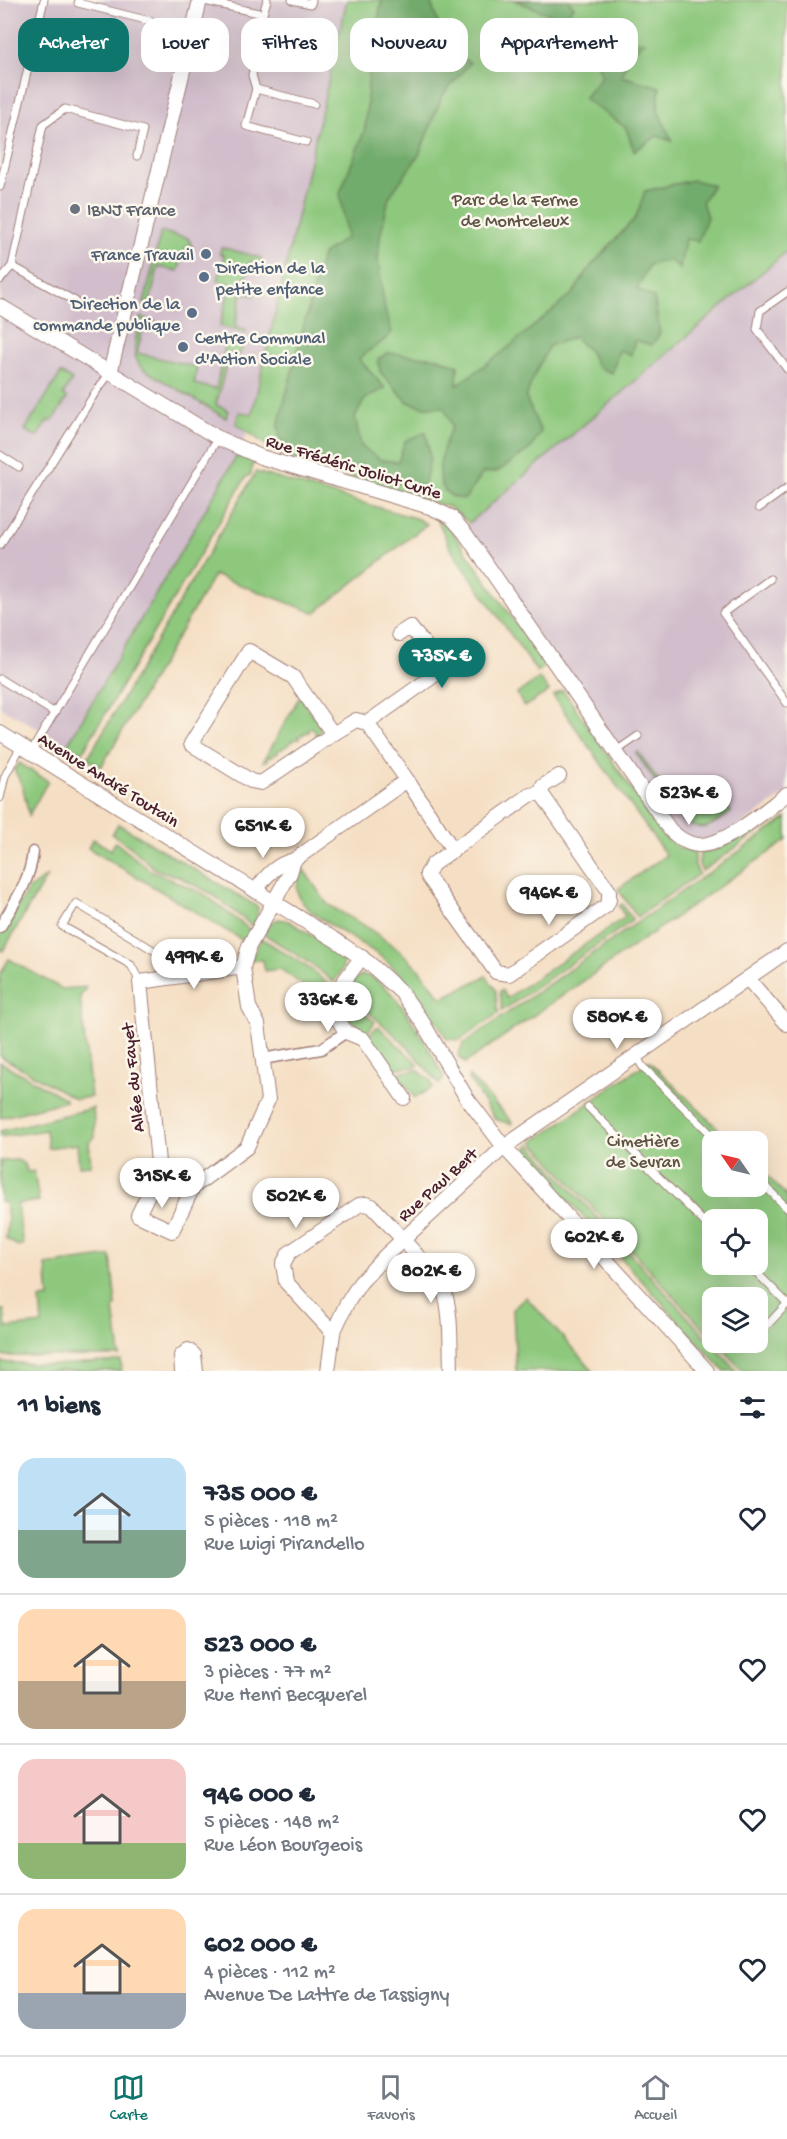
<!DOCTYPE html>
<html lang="fr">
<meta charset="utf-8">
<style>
body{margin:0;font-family:"Gochi Hand",sans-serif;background:#f6f6f7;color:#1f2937;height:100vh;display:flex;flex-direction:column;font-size:22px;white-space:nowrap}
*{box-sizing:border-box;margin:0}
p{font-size:20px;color:#747a83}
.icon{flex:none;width:33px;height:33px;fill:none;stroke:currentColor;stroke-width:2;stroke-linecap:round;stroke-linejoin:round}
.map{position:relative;height:1371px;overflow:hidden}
.side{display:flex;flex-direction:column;background:#fff;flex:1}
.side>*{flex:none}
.guide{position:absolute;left:18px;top:18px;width:752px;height:54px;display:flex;gap:12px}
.needle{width:39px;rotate:304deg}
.buttons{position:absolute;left:702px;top:1131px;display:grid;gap:12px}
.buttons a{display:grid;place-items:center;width:66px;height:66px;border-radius:12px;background:#fff;box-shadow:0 6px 24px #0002;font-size:30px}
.price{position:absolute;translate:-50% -51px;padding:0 14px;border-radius:21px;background:#fff;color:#222;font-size:20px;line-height:39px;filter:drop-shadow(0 2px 3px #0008)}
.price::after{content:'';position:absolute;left:50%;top:36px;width:18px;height:14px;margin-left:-9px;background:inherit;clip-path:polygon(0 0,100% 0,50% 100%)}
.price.on{background:#0f766e;color:#fff}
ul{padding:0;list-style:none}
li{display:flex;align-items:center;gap:18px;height:150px;padding:0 18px}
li+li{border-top:2px solid #e0e1e3}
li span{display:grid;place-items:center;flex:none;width:168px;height:120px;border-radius:18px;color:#555}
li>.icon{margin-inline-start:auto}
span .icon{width:72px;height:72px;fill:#fffc;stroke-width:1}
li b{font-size:26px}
h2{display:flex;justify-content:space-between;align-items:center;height:72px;padding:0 18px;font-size:26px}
.chip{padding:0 21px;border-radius:18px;background:#fff;box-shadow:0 6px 24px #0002;font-size:21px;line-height:54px}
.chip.on{background:#0f766e;color:#fff}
.tabs{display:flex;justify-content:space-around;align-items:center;height:84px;border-top:2px solid #e0e1e3;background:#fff;font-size:16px;color:#747a83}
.tabs a{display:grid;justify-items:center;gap:3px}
.tabs .on{color:#0f766e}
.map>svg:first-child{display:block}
.industrial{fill:#d1bdcb}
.green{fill:#8dc87d;stroke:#6c7454;stroke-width:1.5;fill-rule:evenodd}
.forest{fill:#72ac6c;stroke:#5e664c;stroke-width:1.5}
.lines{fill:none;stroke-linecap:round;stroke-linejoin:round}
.service-casing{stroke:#a07f78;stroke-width:9}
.pedestrian-casing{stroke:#a07f78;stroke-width:13}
.minor-casing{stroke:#a07f78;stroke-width:16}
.service{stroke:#fff;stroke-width:7}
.pedestrian{stroke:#fff;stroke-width:10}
.minor{stroke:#fff;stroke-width:14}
.worship-dot{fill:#6b7280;stroke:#fbf7ec;stroke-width:2}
.service-dot{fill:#5c6f8a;stroke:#fbf7ec;stroke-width:2}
.labels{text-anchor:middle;stroke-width:5;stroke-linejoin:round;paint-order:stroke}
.park-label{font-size:18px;fill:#5e5244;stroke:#fbf7ec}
.worship-label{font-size:18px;fill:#5b616d;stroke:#fbf7ec;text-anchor:start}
.service-label{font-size:18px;fill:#4e5e75;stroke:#fbf7ec;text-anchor:end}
.street-label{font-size:18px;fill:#4a1f2b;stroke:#fbf7ec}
</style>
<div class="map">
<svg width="787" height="1371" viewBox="0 0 787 1371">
<rect width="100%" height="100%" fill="#fbf7ec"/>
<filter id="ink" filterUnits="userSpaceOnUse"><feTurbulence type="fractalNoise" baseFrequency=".0167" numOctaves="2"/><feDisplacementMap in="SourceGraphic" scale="12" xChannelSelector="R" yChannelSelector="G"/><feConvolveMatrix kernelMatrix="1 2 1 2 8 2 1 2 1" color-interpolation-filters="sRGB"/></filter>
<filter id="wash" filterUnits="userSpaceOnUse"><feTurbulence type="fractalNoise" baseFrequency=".008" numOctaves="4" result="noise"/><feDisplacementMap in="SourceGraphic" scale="24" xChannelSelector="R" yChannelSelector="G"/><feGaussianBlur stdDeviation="1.35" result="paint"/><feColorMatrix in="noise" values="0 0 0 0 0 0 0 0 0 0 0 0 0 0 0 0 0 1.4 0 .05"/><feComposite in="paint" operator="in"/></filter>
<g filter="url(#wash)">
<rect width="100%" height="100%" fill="#f5dfc4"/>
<!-- industrial -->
<g class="industrial">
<polygon points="0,0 347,0 248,431 237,456 67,745 0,707"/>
<polygon points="787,251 787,793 715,843 682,841 462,529"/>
</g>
<!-- green -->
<g class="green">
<polygon points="347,0 787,0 787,251 469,523 449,507 284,457 236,424 239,412 252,414"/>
<polygon points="161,232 188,238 193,248 187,246 186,248 178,271 158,267 150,302 159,304 159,307 144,304"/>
<polygon points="221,247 261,258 261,263 250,261 244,284 256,287 255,289 218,281 224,255 220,254"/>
<polygon points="230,287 255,293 254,296 242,293 235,327 246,330 245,333 220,326"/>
<path d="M141,317L156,322L154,324L144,322L137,353L197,367L194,384L216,389L225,346L228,344L242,347L240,355L229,353L216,405L228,410L226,418L143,369C128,354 137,335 141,317Z"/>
<polygon points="61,373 72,380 63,395 67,398 52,422 48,420 37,437 25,430"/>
<polygon points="237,456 250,460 253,463 251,474 246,477 82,753 67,745"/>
<polygon points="256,472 418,519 427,524 315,613 214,575 101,767 87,759"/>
<polygon points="436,516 449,527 546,666 537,672 450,548"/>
<polygon points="539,678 549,691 524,707 517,694"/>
<polygon points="563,690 665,837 679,848 695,852 695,865 699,874 637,917 618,889 666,855 553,696"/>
<polygon points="300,696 321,728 317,740 314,728 309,729 309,732 303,733 303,735 298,736 299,739 293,740 293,742 288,743 288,746 283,747 283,749 278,750 278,753 273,754 273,756 268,757 268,760 263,762"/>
<path d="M638,752L681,813L693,804L701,805L722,789L731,803L727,806L731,812C712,825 704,835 682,820L636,753Z"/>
<polygon points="19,763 48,781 29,815 22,784 14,770"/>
<polygon points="787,802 787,812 702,871 699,864 700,853 722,848"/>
<polygon points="787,818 787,840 465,1063 458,1056 463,1044"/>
<polygon points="118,824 258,907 257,918 252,926 212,894 177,876 155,869 132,848 112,834"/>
<polygon points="93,839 111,850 115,842 150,870 204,894 250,930 244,941 88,848"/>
<path d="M304,870L327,904L368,928L399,950L417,967L442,998L486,976L496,990L497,1008L499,1013L460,1040L447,1039C429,1008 409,979 380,956C362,942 310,917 301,900C294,889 297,880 304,870Z"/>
<polygon points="47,876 3,951 0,949 0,934 28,890"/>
<polygon points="622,904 633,920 502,1011 500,991 502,990 507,998 625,917 619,906"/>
<path d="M279,919L289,921L339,953C348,965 341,973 333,982L314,966L264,934L270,923Z"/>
<polygon points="261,938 312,970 330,986 321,998 280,969 265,971 263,960 251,960"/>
<polygon points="9,959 62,989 86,987 80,997 91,1097 75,1099 0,1056 0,974"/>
<path d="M362,975C392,975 431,1053 444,1077L439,1084L408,1047L345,991L354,979Z"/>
<polygon points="342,995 375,1022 367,1033 342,1013 339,1007"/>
<polygon points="378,1026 418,1064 417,1067 394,1068 368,1036"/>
<path d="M649,1061L731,1141L712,1142V1186H758V1167L787,1196V1371H743L717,1343L758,1342V1298H712V1338L533,1142ZM712,1220H758V1264H712Z"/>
<polygon points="0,1062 64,1098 66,1101 0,1118"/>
<polygon points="418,1070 431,1081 433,1088 429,1089 415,1098 398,1074 400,1072"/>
<polygon points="469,1076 512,1122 511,1124 495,1119 468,1078"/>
<polygon points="93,1108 95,1137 89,1142 91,1165 79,1166 77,1144 48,1148 46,1130 0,1137 0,1131"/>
<polygon points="530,1144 737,1371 724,1371 529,1157 526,1149"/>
<polygon points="17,1160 23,1163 28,1172 34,1171 39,1201 17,1204 23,1245 18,1246 6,1239 8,1219 5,1203 0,1202 0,1161"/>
<polygon points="111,1256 116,1306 114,1308 120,1356 0,1356 0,1310 4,1310 6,1328 42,1324 40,1299 49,1298 46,1265"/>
<polygon points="526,1297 585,1362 593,1371 516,1371 513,1309"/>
<polygon points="121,1361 122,1371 0,1371 0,1362 54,1365"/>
</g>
<!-- forest -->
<g class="forest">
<path d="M382,0H430L446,47L470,63L442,96L419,155L389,197L380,237L378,260L385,310L392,332C383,344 370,348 359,359L385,388L365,399L355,417L361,446L381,460L398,462L405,441L426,432L430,458L424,488L349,472L289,450L280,438L278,426L322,255L347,237L340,193L365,129L370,56Z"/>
<polygon points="514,0 568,0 574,7 561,19"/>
<polygon points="601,36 627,42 645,41 630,55 621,76 660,87 658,110 672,141 657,136 634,151 626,128 584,98 602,76 592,52"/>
<path d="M693,180L713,185L702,202L707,217L698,241L685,239L680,269L669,260L649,265L637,289L654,298L660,333L652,345L635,340L631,355L619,350L612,373L597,367L590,352L574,337L549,346L533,378L526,398L541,432L530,449L497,472L483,473L465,499C425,498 442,448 452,426L444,407H424L408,402L380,372L378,359L388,353L438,358L458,366L457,385L504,351L573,293L591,266L636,217L645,191Z"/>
</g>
</g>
<g filter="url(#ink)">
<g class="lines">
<!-- service casing -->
<g class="service-casing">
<g id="service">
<polyline points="79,0 78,3 150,21"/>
<polyline points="200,0 263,14 267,0"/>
<polyline points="292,0 311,4 312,0"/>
<polyline points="263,14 252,75 256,89 246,126 306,142"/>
<polyline points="256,89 314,104"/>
<polyline points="0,187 44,0"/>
<polyline points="12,266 43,125 65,109 143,130 137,156"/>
<polyline points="0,280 12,266 75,301"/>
<polyline points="787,292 760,311 757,329 787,369"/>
<polyline points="0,455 19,467"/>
<polyline points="759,508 787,488"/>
<polyline points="0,545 95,393 110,373"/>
<polyline points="770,579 723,613 787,703"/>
<polyline points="0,679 55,713"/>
<polyline points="31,752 218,438"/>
<polyline points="615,752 638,736"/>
<polyline points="0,798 5,776 21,746"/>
<polyline points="140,982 131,965 62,926 76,903 191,973"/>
<polyline points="636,1055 642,1066 719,1142"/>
<polyline points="588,1107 712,1230"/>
<polyline points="758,1179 787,1208"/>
<polyline points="748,1264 787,1303"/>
<polyline points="758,1335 787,1304"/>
<polyline points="747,1346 750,1342"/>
</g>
</g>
<!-- pedestrian casing -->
<g class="pedestrian-casing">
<g id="pedestrian">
<path d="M0,927C15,902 30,881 33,852"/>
<polyline points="262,1059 321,1049 346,1032"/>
</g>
</g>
<!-- minor casing -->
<g class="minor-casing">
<g id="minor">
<path d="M0,306L218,438L261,457L430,507L451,517L465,533L670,830C678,837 686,844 698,845C726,846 765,810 787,794"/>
<polyline points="110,373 200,0"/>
<polygon points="249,651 293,677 333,734 261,783 251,781 191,744"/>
<polyline points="0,733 337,941 369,963 402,993 423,1023 466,1097 504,1147 707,1371"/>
<path d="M333,734L356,720L367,723L432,677C442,659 420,640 410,627L399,634"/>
<polyline points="407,780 453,850 433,864 427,874 429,878 496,972 509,974 606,906 609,900 609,891 541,793 530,795 453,850"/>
<polyline points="541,793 543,786 559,776"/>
<path d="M256,891C265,876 276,864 294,860"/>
<polyline points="362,957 333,996 332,1010 346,1032 363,1039 404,1098"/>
<polyline points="243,967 140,982 159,1172 193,1187 247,1147 268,1100 258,1024 249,1007 243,967 249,946 290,873 294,860 407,780 367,723"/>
<polyline points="748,979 787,1024"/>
<polyline points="159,1172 138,1215 172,1231 193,1187"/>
<path d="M333,1333L286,1282L283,1264L289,1253L359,1205L366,1204L372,1206C389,1224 406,1243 423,1262C430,1270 438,1278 443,1288C452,1310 450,1346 451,1371"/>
<polyline points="182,1371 181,1356 188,1350 194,1355 196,1371"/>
<polyline points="328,1371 333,1333 346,1305 360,1283 385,1256 504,1147 787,951"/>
</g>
</g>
<!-- service -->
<use href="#service" class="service"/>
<!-- pedestrian -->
<use href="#pedestrian" class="pedestrian"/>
<!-- minor -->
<use href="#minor" class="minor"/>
</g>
</g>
<!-- markers -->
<circle class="worship-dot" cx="75" cy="209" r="6"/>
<g class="service-dot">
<circle cx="206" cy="254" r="6"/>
<circle cx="204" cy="277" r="6"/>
<circle cx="192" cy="313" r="6"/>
<circle cx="183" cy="347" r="6"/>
</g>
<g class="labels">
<!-- park labels -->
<g class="park-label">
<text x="515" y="205">Parc de la Ferme<tspan x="515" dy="21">de Montceleux</tspan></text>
<text x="643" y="1146">Cimetière<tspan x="643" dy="21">de Sevran</tspan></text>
</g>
<!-- worship labels -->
<g class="worship-label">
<text x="87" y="215">IBNJ France</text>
</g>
<!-- service labels -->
<g class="service-label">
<text x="194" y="260">France Travail</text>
<text x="216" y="273" text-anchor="start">Direction de la<tspan x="216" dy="21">petite enfance</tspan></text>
<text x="180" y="309">Direction de la<tspan x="180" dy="21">commande publique</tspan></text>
<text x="195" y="343" text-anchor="start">Centre Communal<tspan x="195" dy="21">d'Action Sociale</tspan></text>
</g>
<!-- street labels -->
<g class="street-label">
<text transform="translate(354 466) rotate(17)" y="6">Rue Frédéric Joliot Curie</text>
<text transform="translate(109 779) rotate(32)" y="6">Avenue André Toutain</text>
<text transform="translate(132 1078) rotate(-96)" y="6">Allée du Fayet</text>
<text transform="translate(437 1184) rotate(-42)" y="6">Rue Paul Bert</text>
</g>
</g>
</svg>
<div class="buttons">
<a><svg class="needle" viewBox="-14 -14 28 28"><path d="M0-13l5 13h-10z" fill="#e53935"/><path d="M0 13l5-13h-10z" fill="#747a83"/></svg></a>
<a><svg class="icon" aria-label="locate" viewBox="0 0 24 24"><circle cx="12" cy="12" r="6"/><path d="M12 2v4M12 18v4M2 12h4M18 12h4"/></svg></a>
<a><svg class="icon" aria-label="layers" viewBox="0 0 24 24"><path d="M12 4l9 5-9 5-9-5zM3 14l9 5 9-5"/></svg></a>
</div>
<b class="price on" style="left:442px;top:689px">735K €</b>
<b class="price" style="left:689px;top:826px">523K €</b>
<b class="price" style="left:263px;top:859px">651K €</b>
<b class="price" style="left:549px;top:926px">946K €</b>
<b class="price" style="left:194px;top:990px">499K €</b>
<b class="price" style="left:328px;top:1033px">336K €</b>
<b class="price" style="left:617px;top:1050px">580K €</b>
<b class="price" style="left:162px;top:1209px">315K €</b>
<b class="price" style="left:296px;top:1229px">502K €</b>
<b class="price" style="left:594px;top:1270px">602K €</b>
<b class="price" style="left:431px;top:1304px">802K €</b>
<div class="guide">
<a class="chip on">Acheter</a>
<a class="chip">Louer</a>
<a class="chip">Filtres</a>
<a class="chip">Nouveau</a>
<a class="chip">Appartement</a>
</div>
</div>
<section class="side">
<h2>11 biens<svg class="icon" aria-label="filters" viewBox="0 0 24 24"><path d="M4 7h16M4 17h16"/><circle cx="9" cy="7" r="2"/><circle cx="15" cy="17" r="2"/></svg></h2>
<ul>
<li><span style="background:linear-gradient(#bfe0f5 60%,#7fa58c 0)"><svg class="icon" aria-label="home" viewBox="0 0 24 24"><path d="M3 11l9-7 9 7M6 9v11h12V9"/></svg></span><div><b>735 000 €</b><p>5 pièces · 118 m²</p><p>Rue Luigi Pirandello</p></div><svg class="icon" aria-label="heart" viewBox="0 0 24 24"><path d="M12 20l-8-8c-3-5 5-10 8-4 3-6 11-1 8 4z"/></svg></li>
<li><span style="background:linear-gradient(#ffd9b3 60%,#b9a48a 0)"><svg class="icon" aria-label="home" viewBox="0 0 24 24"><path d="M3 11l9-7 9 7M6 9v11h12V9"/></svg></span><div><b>523 000 €</b><p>3 pièces · 77 m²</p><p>Rue Henri Becquerel</p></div><svg class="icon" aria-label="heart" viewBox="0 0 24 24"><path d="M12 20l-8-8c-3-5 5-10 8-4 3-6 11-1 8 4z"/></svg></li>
<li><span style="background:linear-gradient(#f6c9c9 70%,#8fb573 0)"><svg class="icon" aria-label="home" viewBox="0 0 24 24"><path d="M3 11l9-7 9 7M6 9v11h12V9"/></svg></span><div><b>946 000 €</b><p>5 pièces · 148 m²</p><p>Rue Léon Bourgeois</p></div><svg class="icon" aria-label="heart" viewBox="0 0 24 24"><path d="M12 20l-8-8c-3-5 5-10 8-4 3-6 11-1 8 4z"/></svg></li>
<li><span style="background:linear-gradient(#ffd9b3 70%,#9aa5b1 0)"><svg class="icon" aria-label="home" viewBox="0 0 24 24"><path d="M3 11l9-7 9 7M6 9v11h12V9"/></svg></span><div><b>602 000 €</b><p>4 pièces · 112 m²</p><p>Avenue De Lattre de Tassigny</p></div><svg class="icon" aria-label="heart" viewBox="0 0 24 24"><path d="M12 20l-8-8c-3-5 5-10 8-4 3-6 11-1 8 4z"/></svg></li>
</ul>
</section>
<nav class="tabs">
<a class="on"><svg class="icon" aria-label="map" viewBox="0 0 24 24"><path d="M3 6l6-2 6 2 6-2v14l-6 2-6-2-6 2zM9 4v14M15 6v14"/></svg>Carte</a>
<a><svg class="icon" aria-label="saved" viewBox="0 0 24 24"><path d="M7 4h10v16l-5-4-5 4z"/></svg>Favoris</a>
<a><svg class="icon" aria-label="home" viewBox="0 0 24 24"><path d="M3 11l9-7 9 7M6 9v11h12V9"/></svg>Accueil</a>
</nav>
